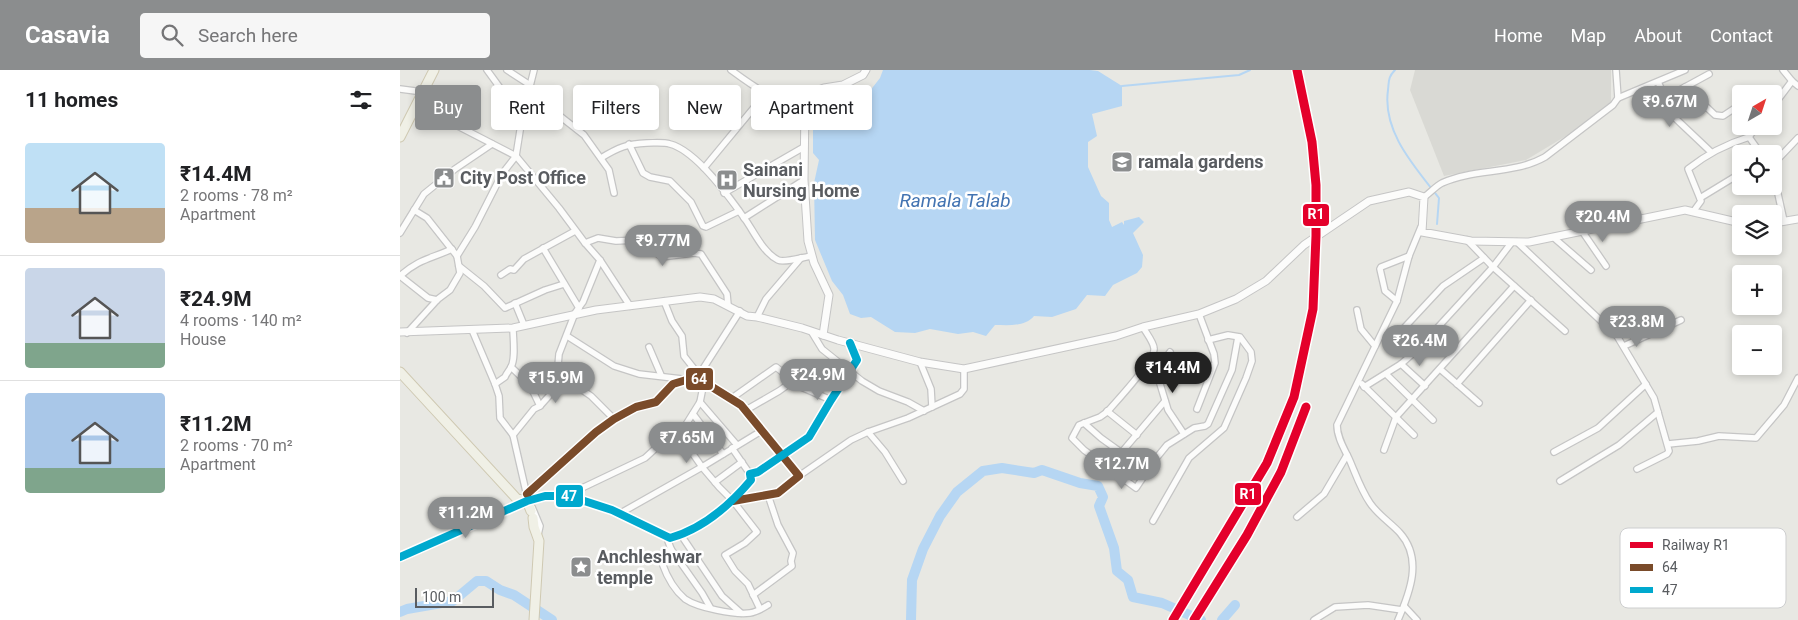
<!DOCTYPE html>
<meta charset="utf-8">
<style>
body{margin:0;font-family:Roboto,sans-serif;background:#f6f6f6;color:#202124;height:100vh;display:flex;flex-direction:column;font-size:19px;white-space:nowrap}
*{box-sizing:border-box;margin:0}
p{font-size:16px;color:#757577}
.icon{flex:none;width:28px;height:28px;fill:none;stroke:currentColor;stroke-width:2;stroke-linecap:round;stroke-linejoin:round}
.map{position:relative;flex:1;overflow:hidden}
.panel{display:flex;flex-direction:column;background:#fff;width:400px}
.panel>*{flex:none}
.hud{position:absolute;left:15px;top:15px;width:475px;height:45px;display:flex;gap:10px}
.needle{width:32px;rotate:39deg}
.fabs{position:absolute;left:1332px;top:15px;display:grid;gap:10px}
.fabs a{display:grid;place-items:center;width:50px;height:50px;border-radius:5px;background:#fff;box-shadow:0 2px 8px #0003;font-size:25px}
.scale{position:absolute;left:15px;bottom:12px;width:79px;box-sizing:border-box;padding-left:5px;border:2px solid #595c60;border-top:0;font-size:14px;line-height:18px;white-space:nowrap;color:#595c60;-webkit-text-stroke:4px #fff;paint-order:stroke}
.price{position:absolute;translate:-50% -42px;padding:0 11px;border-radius:18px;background:#8b8d8e;color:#fff;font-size:16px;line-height:32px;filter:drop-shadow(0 1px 2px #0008)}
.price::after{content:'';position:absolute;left:50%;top:30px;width:15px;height:11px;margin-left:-8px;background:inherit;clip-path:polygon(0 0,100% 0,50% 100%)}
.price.selected{background:#222;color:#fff}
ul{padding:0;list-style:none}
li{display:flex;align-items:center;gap:15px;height:125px;padding:0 25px}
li+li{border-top:1px solid #e0e0e0}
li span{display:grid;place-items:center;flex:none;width:140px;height:100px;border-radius:5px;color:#555}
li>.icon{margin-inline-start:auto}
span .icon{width:60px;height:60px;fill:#fffc;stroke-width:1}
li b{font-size:21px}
h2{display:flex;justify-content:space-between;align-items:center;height:60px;padding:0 25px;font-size:21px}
.chip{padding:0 18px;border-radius:5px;background:#fff;box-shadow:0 2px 8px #0003;font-size:18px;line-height:45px}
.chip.selected{background:#8b8d8e;color:#fff}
header{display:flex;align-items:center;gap:30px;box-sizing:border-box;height:70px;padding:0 25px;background:#8b8d8e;color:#fff}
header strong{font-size:24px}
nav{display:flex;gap:28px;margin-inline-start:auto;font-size:18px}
.search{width:350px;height:45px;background:#f6f6f6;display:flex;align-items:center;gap:12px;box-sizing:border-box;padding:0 18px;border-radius:5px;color:#757577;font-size:19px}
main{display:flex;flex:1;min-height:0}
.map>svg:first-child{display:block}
.industrial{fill:#d9d9d4}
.water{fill:#b6d6f3}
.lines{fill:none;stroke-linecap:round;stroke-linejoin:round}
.stream{stroke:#b6d6f3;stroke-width:2}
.river{stroke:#b6d6f3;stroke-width:10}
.minor-casing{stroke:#c5c5c5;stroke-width:8}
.tertiary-casing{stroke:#c5c5c5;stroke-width:9}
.primary-casing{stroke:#cfc9b2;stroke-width:11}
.minor{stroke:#fcfcfb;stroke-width:5.5}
.tertiary{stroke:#fcfcfb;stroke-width:7}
.primary{stroke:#f0f0e6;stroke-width:9}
.bus-1-casing{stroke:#fff;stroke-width:11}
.bus-2-casing{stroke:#fff;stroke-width:11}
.bus-1{stroke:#7a4b2a;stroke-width:8}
.bus-2{stroke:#00a9ce;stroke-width:8}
.rail-1-casing{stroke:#fff;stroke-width:12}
.rail-1{stroke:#e4002b;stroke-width:9}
.labels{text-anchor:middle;stroke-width:5;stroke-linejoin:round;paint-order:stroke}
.poi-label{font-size:18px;font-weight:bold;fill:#595c60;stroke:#fff;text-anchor:start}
.water-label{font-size:19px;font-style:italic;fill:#4374b2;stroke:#fff}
.key{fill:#fff;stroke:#cdcecf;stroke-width:1}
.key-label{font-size:14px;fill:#595c60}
.line-badge{stroke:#fff;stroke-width:2}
.badge-label{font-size:14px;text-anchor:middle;font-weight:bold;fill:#fff}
</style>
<header>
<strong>Casavia</strong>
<div class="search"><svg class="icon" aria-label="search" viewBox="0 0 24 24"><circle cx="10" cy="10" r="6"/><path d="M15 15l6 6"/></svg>Search here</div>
<nav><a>Home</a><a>Map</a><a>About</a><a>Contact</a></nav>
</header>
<main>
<section class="panel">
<h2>11 homes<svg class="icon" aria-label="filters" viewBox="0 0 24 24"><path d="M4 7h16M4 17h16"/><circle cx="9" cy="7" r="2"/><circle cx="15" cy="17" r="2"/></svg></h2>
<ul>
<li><span style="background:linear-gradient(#bfe0f5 65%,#b9a48a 0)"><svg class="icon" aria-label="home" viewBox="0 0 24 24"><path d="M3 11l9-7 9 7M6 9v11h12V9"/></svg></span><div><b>₹14.4M</b><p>2 rooms · 78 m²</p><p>Apartment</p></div></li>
<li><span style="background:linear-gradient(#c9d6e8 75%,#7fa58c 0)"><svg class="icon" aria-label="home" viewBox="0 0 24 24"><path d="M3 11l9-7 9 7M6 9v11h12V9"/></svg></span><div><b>₹24.9M</b><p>4 rooms · 140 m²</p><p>House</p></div></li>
<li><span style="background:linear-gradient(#a9c7e8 75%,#7fa58c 0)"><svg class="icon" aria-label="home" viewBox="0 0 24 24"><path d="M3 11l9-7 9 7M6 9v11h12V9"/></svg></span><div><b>₹11.2M</b><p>2 rooms · 70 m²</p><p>Apartment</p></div></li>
</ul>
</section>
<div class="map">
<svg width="1398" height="550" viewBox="0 0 1398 550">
<rect width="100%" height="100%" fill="#e8e8e3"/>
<!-- industrial -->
<polygon class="industrial" points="1015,0 1211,0 1211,33 1176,60 1126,90 1044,106 1010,20"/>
<!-- water -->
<path class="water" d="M483,0H690L698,1L722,16V36L692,44L697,66L688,72V97L701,126L709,133V150L712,157L722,152L724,155V151L739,147L744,152L733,163L743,185L742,197L737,203L713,215L705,226L687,225L676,239L652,247L634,246C625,257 608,255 595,255L586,266L573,262L558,264L530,259L515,263L495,262L471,247L461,248L450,244L443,225L432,211L415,170L414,113L419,90L413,83V58L417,47L428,39L432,28C444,23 456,18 469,22L480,8Z"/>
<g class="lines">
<!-- stream -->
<g class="stream">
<path d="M995,0C988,7 989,11 988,20C982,62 1015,97 1039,128L1037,154"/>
<polyline points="722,16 839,5 850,0"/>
</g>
<!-- river -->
<g class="river">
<polyline points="0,542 7,539 53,531 77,511 86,511 100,520 114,525 152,550"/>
<polyline points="511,550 512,510 523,479 540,446 557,422 583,401 602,398 634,403 642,400 680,413 698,416 703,427 699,436 714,478 717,501 728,510 733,527 762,533 801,550"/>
<polyline points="822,550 835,535"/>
</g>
<!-- minor casing -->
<g class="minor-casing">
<g id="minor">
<polyline points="87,0 122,48"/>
<polyline points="107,0 130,15"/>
<path d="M331,0C350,14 381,37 405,35"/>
<polyline points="1383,0 1392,11 1398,16"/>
<polyline points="1258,12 1274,47 1311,82"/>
<polyline points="1285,17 1315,45 1323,46 1341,34"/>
<polyline points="0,19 23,22 50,52 116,86 159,138 185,173 200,190 230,236"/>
<polyline points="128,21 184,65 209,100 214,123"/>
<polyline points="1358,24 1360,23"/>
<polyline points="1218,28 1285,0"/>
<polyline points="1265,28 1309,4"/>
<polyline points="1374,35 1392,11"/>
<polyline points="1349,67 1357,56"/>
<polyline points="229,74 243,103 250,107 270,111 291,132 303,156 306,157 339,141"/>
<path d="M201,88C219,77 227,74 247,73C255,73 263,72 270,74C297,81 331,129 347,152C355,164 364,183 378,190C384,193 404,187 412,186"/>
<polyline points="1374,91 1378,89 1398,68"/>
<polyline points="304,98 366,23"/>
<polyline points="1374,106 1384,151"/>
<polyline points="324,123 404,77"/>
<path d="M1024,127C1030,123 1036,116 1042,113C1075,98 1113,105 1145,87L1213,35L1218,28L1216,0"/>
<polyline points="1300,128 1341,103"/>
<path d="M1293,142L1301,131L1288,99C1307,84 1326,74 1349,67L1361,84"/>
<polyline points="344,148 404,110"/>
<polyline points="1182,161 1206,196"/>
<polyline points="0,163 24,124 55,99 92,74"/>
<polyline points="1153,167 1191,200"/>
<polyline points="1067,170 1093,197 1165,261"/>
<polyline points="1117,172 1217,266 1254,328 1269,381 1267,384 1237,399"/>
<polyline points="185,173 198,168 216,171 239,170 262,187 294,183 301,184 327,224 328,235"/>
<polyline points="143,178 179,238"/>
<polyline points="57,186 75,157 102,104 116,86 122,48 134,0"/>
<polyline points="59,196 84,216 105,238 145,220 164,214"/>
<polyline points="101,205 110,199 114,200 124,189 175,161"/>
<path d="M0,206C19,189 30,189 52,179"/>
<polyline points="0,206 28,228 37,230"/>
<polyline points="264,231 272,251 282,266 284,286 299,305"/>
<polyline points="997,231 985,221 980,199 981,197 1009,186"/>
<polyline points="115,233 124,255"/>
<polyline points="957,240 961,259 975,276"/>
<polyline points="357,247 366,229 401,188"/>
<path d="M743,257C746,263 753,271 754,278C756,289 715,333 707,342L700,347L679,355L672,368L684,380L736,418L754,391L767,375L794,358L805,356L808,354L832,300L838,267"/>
<polyline points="72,260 95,314 99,326 100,348 113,365"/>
<polyline points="411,261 422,279 462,311 479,321 508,332 524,341"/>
<polyline points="7,263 38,229 50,220 60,203 57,186 27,148 14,140"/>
<polyline points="167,266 214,296 239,304 282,309"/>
<polyline points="1224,276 1281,250"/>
<polyline points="249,277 261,305"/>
<polyline points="1018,279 1003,263 1003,259 1043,216 1084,188"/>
<polyline points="770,282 757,301 757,304 768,340 784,364"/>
<polyline points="520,292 531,319 532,337"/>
<polyline points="1001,294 1025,316"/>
<polyline points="111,297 130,315 140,336"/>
<polyline points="1040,299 1079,333"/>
<polyline points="157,303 191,326 214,349"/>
<polyline points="986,304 1033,350"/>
<polyline points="296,305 299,305 340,241"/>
<polyline points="122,307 134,299 143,303 158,300"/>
<path d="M95,314L105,307C107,302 109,301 111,297C116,288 113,268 113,258"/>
<polyline points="962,314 1014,365"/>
<polyline points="1057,314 1131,230"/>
<polyline points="964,317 1001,294 1018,279 1093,197 1112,172"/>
<polyline points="332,328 376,297 401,317 431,330"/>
<polyline points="300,332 337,375"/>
<polyline points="797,339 815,293 814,284 799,244"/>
<polyline points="346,340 379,321 393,311"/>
<polyline points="707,341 737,365"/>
<polyline points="293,344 323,384"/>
<polyline points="684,353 701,368 747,401"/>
<polyline points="277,361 302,397 319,417 333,431 357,462 345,473 325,485 335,501 348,514 360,539"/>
<polyline points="468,362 485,382 503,411"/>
<polyline points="1268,374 1298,371 1319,366 1356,368 1384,335 1398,308"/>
<polyline points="332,378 350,404"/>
<polyline points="984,380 996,347 1114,216"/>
<polyline points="1154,382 1198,358 1246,314"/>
<polyline points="721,383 765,331"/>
<polyline points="399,406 451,370 468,362 508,348 560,324 564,319 564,299"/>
<polyline points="1160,411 1219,375 1258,342"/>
<polyline points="315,412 342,392"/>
<polyline points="127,424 196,362 214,349 236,337 256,332 273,314 296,307 341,335 399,406 378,423 333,431"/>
<polyline points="127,426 113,365 134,339 140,336 156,318 159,284 175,243 183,232 200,190"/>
<polyline points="170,426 182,418 245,388 269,366 285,356 300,332 304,312"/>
<polyline points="132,437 140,456 138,465"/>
<polyline points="219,444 302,397 363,360"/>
<polyline points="897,447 924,424 947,385"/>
<polyline points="753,451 789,388 824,358 846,308 852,291 851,282 840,267 828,265 808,270"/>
<polyline points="281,465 322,526 341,543"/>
<path d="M270,468L268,471L271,479L263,489L262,493C267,507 273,519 285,529C298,538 335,545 350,543C357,542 363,538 368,535"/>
<polyline points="271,479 302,523 310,537"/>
<path d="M0,487L127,431L145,426H169L212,440L270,468C302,459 330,435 351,410L350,404L358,402L409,367L431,330L457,290L450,273"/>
<polyline points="353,525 392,496 391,491 393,483 378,455 368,425"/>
<polyline points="1004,536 1017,550"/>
<polyline points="914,550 935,537 968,535 1002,540"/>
<path d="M998,550C1010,522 1023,489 1000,463C991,453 978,445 970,433C961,420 956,405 950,391C945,380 937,368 937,355L997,231L1009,186L1021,157"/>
</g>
</g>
<!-- tertiary casing -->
<g class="tertiary-casing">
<g id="tertiary">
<polyline points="1374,153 1398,149"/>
<polyline points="0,262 113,258 196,240 300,227 314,229 347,246 357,247 402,258 438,270 520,292 564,299 716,266 743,257 799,244 836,229 866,211 904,175 969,131 1009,122 1024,127 1022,162 1071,171 1129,172 1285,140 1341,153"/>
<polyline points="423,265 429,225 414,193 408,171 404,110 405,35 412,23 424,18 443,15 463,5 466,0"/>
</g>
</g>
<!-- primary casing -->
<g class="primary-casing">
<g id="primary">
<polyline points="0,67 34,0"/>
<polyline points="0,302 117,429 127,431 131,441"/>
<polyline points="133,448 134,457 139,471 134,550"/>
</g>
</g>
<!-- minor -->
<use href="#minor" class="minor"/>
<!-- tertiary -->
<use href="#tertiary" class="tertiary"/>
<!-- primary -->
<use href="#primary" class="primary"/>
<!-- bus-1 casing -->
<g class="bus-1-casing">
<polyline id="bus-1" points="127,424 196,362 214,349 236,337 256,332 273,314 296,307 341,335 399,406 378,423 333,431"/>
</g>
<!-- bus-2 casing -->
<g class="bus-2-casing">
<path id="bus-2" d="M0,487L127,431L145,426H169L212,440L270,468C302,459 330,435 351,410L350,404L358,402L409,367L431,330L457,290L450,273"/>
</g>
<!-- bus-1 -->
<use href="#bus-1" class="bus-1"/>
<!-- bus-2 -->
<use href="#bus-2" class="bus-2"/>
<!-- rail-1 casing -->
<g class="rail-1-casing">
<g id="rail-1">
<polyline points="773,550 867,393 894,327 913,239 916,166 916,115 912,72 897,0"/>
<polyline points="794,550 847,465 881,402 906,337"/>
</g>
</g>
<!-- rail-1 -->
<use href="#rail-1" class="rail-1"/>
</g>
<!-- icons -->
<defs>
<g id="school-square" transform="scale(1.125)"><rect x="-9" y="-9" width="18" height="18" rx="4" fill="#8b8d8e" stroke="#fff"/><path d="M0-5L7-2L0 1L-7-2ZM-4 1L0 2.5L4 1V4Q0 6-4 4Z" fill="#fff"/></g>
<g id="civic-square" transform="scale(1.125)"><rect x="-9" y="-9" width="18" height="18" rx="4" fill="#8b8d8e" stroke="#fff"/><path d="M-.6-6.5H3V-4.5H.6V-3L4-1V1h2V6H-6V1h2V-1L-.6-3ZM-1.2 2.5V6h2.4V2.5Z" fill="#fff"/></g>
<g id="hospital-square" transform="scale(1.125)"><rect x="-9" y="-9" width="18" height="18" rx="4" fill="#8b8d8e" stroke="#fff"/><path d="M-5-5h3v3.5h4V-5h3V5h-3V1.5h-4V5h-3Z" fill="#fff"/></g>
<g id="sight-square" transform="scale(1.125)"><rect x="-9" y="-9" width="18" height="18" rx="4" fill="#8b8d8e" stroke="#fff"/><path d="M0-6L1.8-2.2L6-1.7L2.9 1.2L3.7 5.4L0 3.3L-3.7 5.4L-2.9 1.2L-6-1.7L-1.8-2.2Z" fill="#fff"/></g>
</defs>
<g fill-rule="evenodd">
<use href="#school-square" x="722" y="92"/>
<use href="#civic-square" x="44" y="108"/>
<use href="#hospital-square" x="327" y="110"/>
<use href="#sight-square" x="181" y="497"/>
</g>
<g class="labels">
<!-- poi labels -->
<g class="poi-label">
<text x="738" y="98">ramala gardens</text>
<text x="343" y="106">Sainani<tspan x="343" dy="21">Nursing Home</tspan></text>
<text x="60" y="114">City Post Office</text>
<text x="197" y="493">Anchleshwar<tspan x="197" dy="21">temple</tspan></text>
</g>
<!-- water labels -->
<g class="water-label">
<text x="555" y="137">Ramala Talab</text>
</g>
</g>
<!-- legend -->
<rect x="1220" y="458" width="166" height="80" rx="8" class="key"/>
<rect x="1230" y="472" width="23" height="6" fill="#e4002b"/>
<rect x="1230" y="494" width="23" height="7" fill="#7a4b2a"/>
<rect x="1230" y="517" width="23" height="6" fill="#00a9ce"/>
<g class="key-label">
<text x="1262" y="480">Railway R1</text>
<text x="1262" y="502">64</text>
<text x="1262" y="525">47</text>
</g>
<g class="line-badge">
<rect x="902" y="133" width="28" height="24" rx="5" fill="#e4002b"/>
<rect x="285" y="297" width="29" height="24" rx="5" fill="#7a4b2a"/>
<rect x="834" y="412" width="28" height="24" rx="5" fill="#e4002b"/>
<rect x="155" y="414" width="29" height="24" rx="5" fill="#00a9ce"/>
</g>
<g class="badge-label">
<text x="916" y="149">R1</text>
<text x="299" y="314">64</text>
<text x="848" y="429">R1</text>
<text x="169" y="431">47</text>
</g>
</svg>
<div class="fabs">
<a><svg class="needle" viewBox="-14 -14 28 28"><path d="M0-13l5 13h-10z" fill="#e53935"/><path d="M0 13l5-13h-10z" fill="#757577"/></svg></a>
<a><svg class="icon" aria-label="locate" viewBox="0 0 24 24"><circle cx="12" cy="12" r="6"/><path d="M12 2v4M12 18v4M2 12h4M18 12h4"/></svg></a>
<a><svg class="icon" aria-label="layers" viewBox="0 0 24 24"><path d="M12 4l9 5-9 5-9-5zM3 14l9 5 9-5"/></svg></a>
<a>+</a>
<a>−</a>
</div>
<div class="scale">100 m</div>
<b class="price" style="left:1270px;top:58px">₹9.67M</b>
<b class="price" style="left:1203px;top:173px">₹20.4M</b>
<b class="price" style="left:263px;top:197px">₹9.77M</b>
<b class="price" style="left:1237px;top:278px">₹23.8M</b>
<b class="price" style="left:1020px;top:297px">₹26.4M</b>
<b class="price selected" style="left:773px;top:324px">₹14.4M</b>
<b class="price" style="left:418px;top:331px">₹24.9M</b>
<b class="price" style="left:156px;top:334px">₹15.9M</b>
<b class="price" style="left:287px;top:394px">₹7.65M</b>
<b class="price" style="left:722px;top:420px">₹12.7M</b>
<b class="price" style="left:66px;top:469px">₹11.2M</b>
<div class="hud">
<a class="chip selected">Buy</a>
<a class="chip">Rent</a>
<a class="chip">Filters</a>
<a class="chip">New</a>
<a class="chip">Apartment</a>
</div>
</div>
</main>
